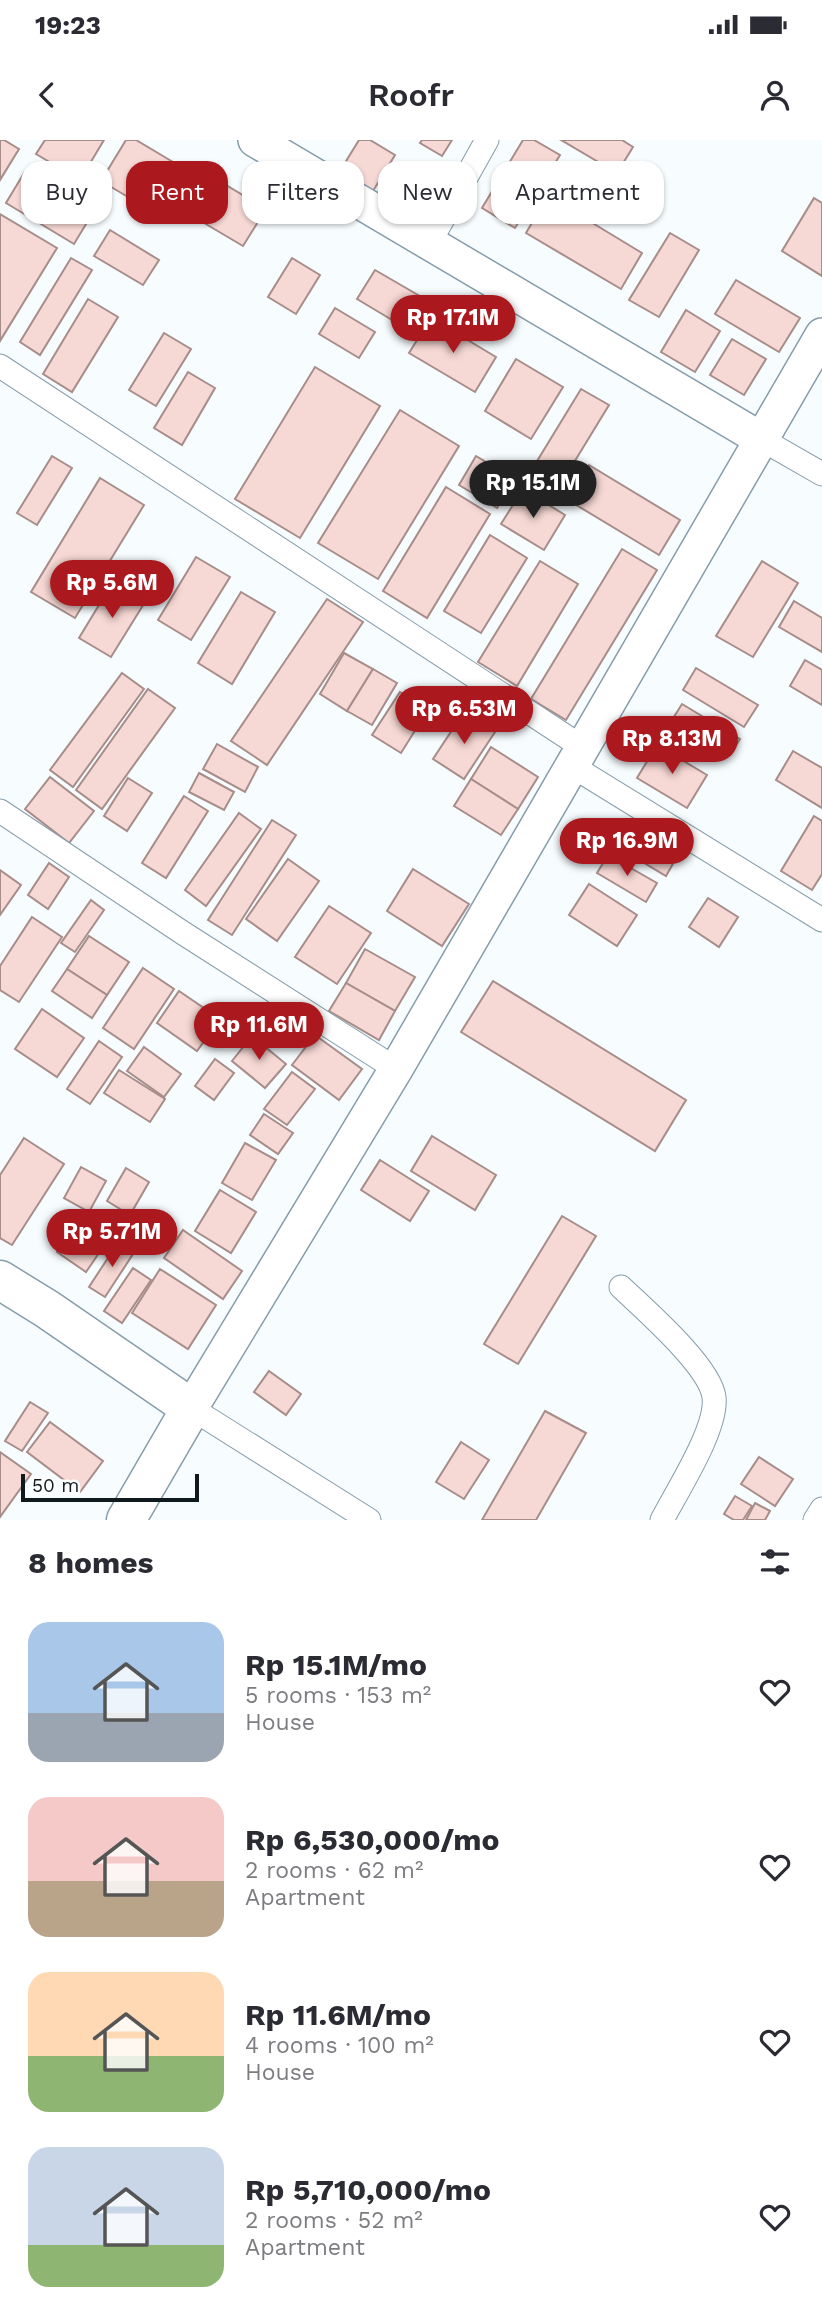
<!DOCTYPE html>
<meta charset="utf-8">
<style>
body{margin:0;font-family:"Work Sans",sans-serif;background:#f2f2f3;color:#2b2b33;height:100vh;display:flex;flex-direction:column;font-size:26px;white-space:nowrap}
*{box-sizing:border-box;margin:0}
p{font-size:23px;color:#7c7c81}
.icon{flex:none;width:38px;height:38px;fill:none;stroke:currentColor;stroke-width:2;stroke-linecap:round;stroke-linejoin:round}
.map{position:relative;height:1380px;overflow:hidden}
.panel{display:flex;flex-direction:column;background:#fff;flex:1}
.panel>*{flex:none}
.top-card{position:absolute;left:21px;top:21px;width:780px;height:63px;display:flex;gap:14px}
.scale{position:absolute;left:21px;bottom:18px;width:178px;box-sizing:border-box;padding-left:7px;border:4px solid #10191e;border-top:0;font-size:19px;line-height:24px;white-space:nowrap;color:#10191e;-webkit-text-stroke:5px #fff;paint-order:stroke}
.price{position:absolute;translate:-50% -60px;padding:0 16px;border-radius:24px;background:#ab181d;color:#fff;font-size:23px;line-height:46px;filter:drop-shadow(0 2px 4px #0008)}
.price::after{content:'';position:absolute;left:50%;top:42px;width:21px;height:16px;margin-left:-10px;background:inherit;clip-path:polygon(0 0,100% 0,50% 100%)}
.price.active{background:#222;color:#fff}
ul{padding:0;list-style:none}
li{display:flex;align-items:center;gap:21px;height:175px;padding:0 28px}
li span{display:grid;place-items:center;flex:none;width:196px;height:140px;border-radius:21px;color:#555}
li>.icon{margin-inline-start:auto}
span .icon{width:84px;height:84px;fill:#fffc;stroke-width:1}
li b{font-size:30px}
h2{display:flex;justify-content:space-between;align-items:center;height:84px;padding:0 28px;font-size:30px}
.chip{padding:0 24px;border-radius:21px;background:#fff;box-shadow:0 2px 5px #0004;font-size:24px;line-height:63px}
.chip.active{background:#ab181d;color:#fff}
.status{display:flex;justify-content:space-between;align-items:center;height:49px;padding:0 35px;background:#fff;direction:ltr}
.status svg{height:19px;fill:currentColor}
header{display:flex;justify-content:space-between;align-items:center;height:91px;padding:0 28px;background:#fff;font-size:32px;font-weight:600}
.map>svg:first-child{display:block}
.building{fill:#f6d8d4;stroke:#a78d8a;stroke-width:2}
.lines{fill:none;stroke-linecap:round;stroke-linejoin:round}
.street-casing{stroke:#869daa;stroke-width:25}
.secondary-casing{stroke:#869daa;stroke-width:36}
.highway-casing{stroke:#869daa;stroke-width:41}
.street{stroke:#fff;stroke-width:23}
.secondary{stroke:#fff;stroke-width:33}
.highway{stroke:#fff;stroke-width:38}
</style>
<div class="status"><b>19:23</b><svg viewBox="0 0 49 12"><path d="M0 12V9h3v3zM5 12V6h3v6zM10 12V3h3v9zM15 12V0h3v12zM26 1h20v11H26zM47 4h2v5h-2z"/></svg></div>
<header><svg class="icon" aria-label="back" viewBox="0 0 24 24"><path d="M15 5l-7 7 7 7"/></svg>Roofr<svg class="icon" aria-label="person" viewBox="0 0 24 24"><circle cx="12" cy="8" r="4"/><path d="M4 21q1-7 8-7t8 7"/></svg></header>
<div class="map">
<svg width="822" height="1380" viewBox="0 0 822 1380">
<rect width="100%" height="100%" fill="#f7fcff"/>
<!-- building -->
<g class="building">
<polygon points="0,0 4,0 19,9 0,40"/>
<polygon points="45,0 104,0 80,40 36,14"/>
<polygon points="126,0 136,0 173,22 145,67 101,41"/>
<polygon points="359,0 370,0 395,15 373,51 340,31"/>
<polygon points="422,0 452,0 442,16 420,3"/>
<polygon points="523,0 534,0 560,15 515,88 482,68"/>
<polygon points="561,0 622,0 633,7 617,33"/>
<polygon points="24,33 92,74 74,104 6,63"/>
<polygon points="221,42 266,69 243,106 199,80"/>
<polygon points="548,56 642,113 621,149 526,93"/>
<polygon points="814,58 822,63 822,136 782,111"/>
<polygon points="0,74 57,108 0,201"/>
<polygon points="110,90 159,120 143,145 94,116"/>
<polygon points="670,93 699,110 659,177 629,160"/>
<polygon points="71,118 92,130 40,215 20,202"/>
<polygon points="292,118 320,135 296,174 268,157"/>
<polygon points="375,130 425,159 407,189 357,159"/>
<polygon points="736,140 800,178 779,212 715,174"/>
<polygon points="88,159 118,177 72,252 43,234"/>
<polygon points="335,168 375,192 359,218 319,194"/>
<polygon points="686,170 720,191 695,232 661,212"/>
<polygon points="431,178 496,217 475,252 409,213"/>
<polygon points="164,193 191,209 156,266 129,250"/>
<polygon points="732,199 766,219 744,255 710,235"/>
<polygon points="516,219 563,247 531,299 485,271"/>
<polygon points="315,227 380,266 300,398 235,359"/>
<polygon points="188,232 215,248 182,305 154,288"/>
<polygon points="581,249 609,265 559,347 531,331"/>
<polygon points="400,270 459,306 378,439 318,403"/>
<polygon points="52,316 72,328 37,385 17,373"/>
<polygon points="476,316 515,339 497,368 459,345"/>
<polygon points="589,325 680,380 659,415 568,360"/>
<polygon points="100,338 144,365 75,478 31,452"/>
<polygon points="446,347 490,374 427,478 383,451"/>
<polygon points="523,349 565,375 544,410 501,384"/>
<polygon points="490,395 527,418 481,493 444,471"/>
<polygon points="622,409 657,430 566,580 531,559"/>
<polygon points="196,417 230,437 191,500 158,480"/>
<polygon points="540,421 578,444 517,546 478,522"/>
<polygon points="762,421 798,443 753,517 716,496"/>
<polygon points="113,442 145,462 111,517 79,498"/>
<polygon points="241,452 275,472 232,544 198,523"/>
<polygon points="327,459 363,482 267,625 231,601"/>
<polygon points="794,461 822,478 822,512 779,487"/>
<polygon points="344,513 373,529 347,571 320,554"/>
<polygon points="805,520 822,530 822,565 790,546"/>
<polygon points="696,528 758,565 744,587 683,550"/>
<polygon points="373,529 397,543 372,585 347,571"/>
<polygon points="122,533 144,549 73,647 50,630"/>
<polygon points="148,549 175,568 102,669 76,650"/>
<polygon points="400,552 428,570 401,613 372,595"/>
<polygon points="682,564 740,599 730,615 672,580"/>
<polygon points="464,572 495,592 464,639 433,619"/>
<polygon points="217,604 258,627 245,652 203,629"/>
<polygon points="657,605 707,635 687,668 637,638"/>
<polygon points="491,607 538,637 518,669 471,639"/>
<polygon points="793,611 822,628 822,668 776,640"/>
<polygon points="199,633 234,652 224,670 189,652"/>
<polygon points="50,637 94,671 69,703 25,669"/>
<polygon points="128,638 152,653 127,691 104,676"/>
<polygon points="471,639 518,669 501,695 454,666"/>
<polygon points="184,656 208,671 166,738 142,723"/>
<polygon points="239,673 261,689 206,766 185,750"/>
<polygon points="814,676 822,681 822,734 812,750 781,731"/>
<polygon points="272,680 296,695 232,795 208,780"/>
<polygon points="630,684 679,713 666,736 616,706"/>
<polygon points="608,715 657,743 646,762 597,733"/>
<polygon points="288,719 319,741 277,801 246,779"/>
<polygon points="49,723 69,737 48,769 28,755"/>
<polygon points="413,729 469,764 442,806 387,771"/>
<polygon points="0,730 21,745 0,775"/>
<polygon points="589,744 637,775 617,806 569,775"/>
<polygon points="708,758 738,777 719,807 689,787"/>
<polygon points="91,760 104,770 75,812 61,803"/>
<polygon points="329,766 371,793 337,844 295,817"/>
<polygon points="32,777 62,797 19,862 0,850 0,826"/>
<polygon points="89,796 129,822 107,855 67,829"/>
<polygon points="365,809 415,837 395,871 346,843"/>
<polygon points="143,828 174,849 134,909 103,888"/>
<polygon points="67,829 107,855 92,878 52,851"/>
<polygon points="493,841 686,960 655,1011 461,892"/>
<polygon points="346,843 395,871 379,900 329,871"/>
<polygon points="179,851 220,879 197,911 157,883"/>
<polygon points="42,869 84,898 57,937 15,909"/>
<polygon points="315,895 362,929 339,960 292,925"/>
<polygon points="252,896 286,924 265,948 232,921"/>
<polygon points="99,901 122,917 90,964 67,949"/>
<polygon points="144,907 181,934 164,957 127,931"/>
<polygon points="215,919 234,933 214,960 195,946"/>
<polygon points="119,930 165,959 150,982 104,953"/>
<polygon points="292,932 315,949 287,985 264,969"/>
<polygon points="264,974 293,993 278,1014 250,995"/>
<polygon points="432,996 496,1035 475,1070 411,1031"/>
<polygon points="24,998 64,1024 12,1105 0,1098 0,1035"/>
<polygon points="245,1003 276,1020 252,1060 222,1043"/>
<polygon points="380,1020 429,1051 410,1081 361,1050"/>
<polygon points="81,1027 106,1041 89,1072 64,1058"/>
<polygon points="126,1028 149,1042 130,1075 107,1061"/>
<polygon points="220,1050 256,1072 231,1113 195,1091"/>
<polygon points="562,1076 596,1096 518,1224 484,1204"/>
<polygon points="81,1077 110,1097 86,1132 57,1112"/>
<polygon points="183,1090 242,1131 223,1159 164,1118"/>
<polygon points="119,1101 135,1111 105,1157 89,1147"/>
<polygon points="133,1128 151,1140 122,1183 104,1171"/>
<polygon points="160,1129 216,1165 188,1209 132,1173"/>
<polygon points="269,1231 301,1254 286,1275 254,1252"/>
<polygon points="30,1262 48,1273 22,1311 5,1301"/>
<polygon points="545,1271 586,1293 536,1380 482,1380"/>
<polygon points="50,1282 103,1321 80,1352 27,1312"/>
<polygon points="461,1302 489,1320 464,1359 436,1342"/>
<polygon points="0,1312 31,1334 0,1377"/>
<polygon points="759,1317 793,1339 775,1366 741,1344"/>
<polygon points="735,1356 752,1366 743,1380 734,1380 724,1374"/>
<polygon points="755,1363 770,1371 765,1380 746,1380"/>
</g>
<g class="lines">
<!-- street casing -->
<g class="street-casing">
<g id="street">
<polyline points="430,102 487,0"/>
<polyline points="0,226 582,607"/>
<polyline points="761,299 822,334"/>
<polyline points="572,626 822,780"/>
<polyline points="0,671 183,793 396,929"/>
<path d="M621,1147C644,1169 710,1226 714,1257C718,1288 677,1351 662,1380"/>
<polyline points="191,1268 369,1380"/>
<polyline points="815,1380 822,1369"/>
</g>
</g>
<!-- secondary casing -->
<g class="secondary-casing">
<g id="secondary">
<polyline points="255,0 761,299"/>
<polyline points="191,1268 396,929 822,195"/>
</g>
</g>
<!-- highway casing -->
<g class="highway-casing">
<polyline id="highway" points="0,1140 47,1169 191,1268 126,1380"/>
</g>
<!-- street -->
<use href="#street" class="street"/>
<!-- secondary -->
<use href="#secondary" class="secondary"/>
<!-- highway -->
<use href="#highway" class="highway"/>
</g>
</svg>
<div class="scale">50 m</div>
<b class="price" style="left:453px;top:215px">Rp 17.1M</b>
<b class="price active" style="left:533px;top:380px">Rp 15.1M</b>
<b class="price" style="left:112px;top:480px">Rp 5.6M</b>
<b class="price" style="left:464px;top:606px">Rp 6.53M</b>
<b class="price" style="left:672px;top:636px">Rp 8.13M</b>
<b class="price" style="left:627px;top:738px">Rp 16.9M</b>
<b class="price" style="left:259px;top:922px">Rp 11.6M</b>
<b class="price" style="left:112px;top:1129px">Rp 5.71M</b>
<div class="top-card">
<a class="chip">Buy</a>
<a class="chip active">Rent</a>
<a class="chip">Filters</a>
<a class="chip">New</a>
<a class="chip">Apartment</a>
</div>
</div>
<section class="panel">
<h2>8 homes<svg class="icon" aria-label="filters" viewBox="0 0 24 24"><path d="M4 7h16M4 17h16"/><circle cx="9" cy="7" r="2"/><circle cx="15" cy="17" r="2"/></svg></h2>
<ul>
<li><span style="background:linear-gradient(#a9c7e8 65%,#9aa5b1 0)"><svg class="icon" aria-label="home" viewBox="0 0 24 24"><path d="M3 11l9-7 9 7M6 9v11h12V9"/></svg></span><div><b>Rp 15.1M/mo</b><p>5 rooms · 153 m²</p><p>House</p></div><svg class="icon" aria-label="heart" viewBox="0 0 24 24"><path d="M12 20l-8-8c-3-5 5-10 8-4 3-6 11-1 8 4z"/></svg></li>
<li><span style="background:linear-gradient(#f6c9c9 60%,#b9a48a 0)"><svg class="icon" aria-label="home" viewBox="0 0 24 24"><path d="M3 11l9-7 9 7M6 9v11h12V9"/></svg></span><div><b>Rp 6,530,000/mo</b><p>2 rooms · 62 m²</p><p>Apartment</p></div><svg class="icon" aria-label="heart" viewBox="0 0 24 24"><path d="M12 20l-8-8c-3-5 5-10 8-4 3-6 11-1 8 4z"/></svg></li>
<li><span style="background:linear-gradient(#ffd9b3 60%,#8fb573 0)"><svg class="icon" aria-label="home" viewBox="0 0 24 24"><path d="M3 11l9-7 9 7M6 9v11h12V9"/></svg></span><div><b>Rp 11.6M/mo</b><p>4 rooms · 100 m²</p><p>House</p></div><svg class="icon" aria-label="heart" viewBox="0 0 24 24"><path d="M12 20l-8-8c-3-5 5-10 8-4 3-6 11-1 8 4z"/></svg></li>
<li><span style="background:linear-gradient(#c9d6e8 70%,#8fb573 0)"><svg class="icon" aria-label="home" viewBox="0 0 24 24"><path d="M3 11l9-7 9 7M6 9v11h12V9"/></svg></span><div><b>Rp 5,710,000/mo</b><p>2 rooms · 52 m²</p><p>Apartment</p></div><svg class="icon" aria-label="heart" viewBox="0 0 24 24"><path d="M12 20l-8-8c-3-5 5-10 8-4 3-6 11-1 8 4z"/></svg></li>
</ul>
</section>
